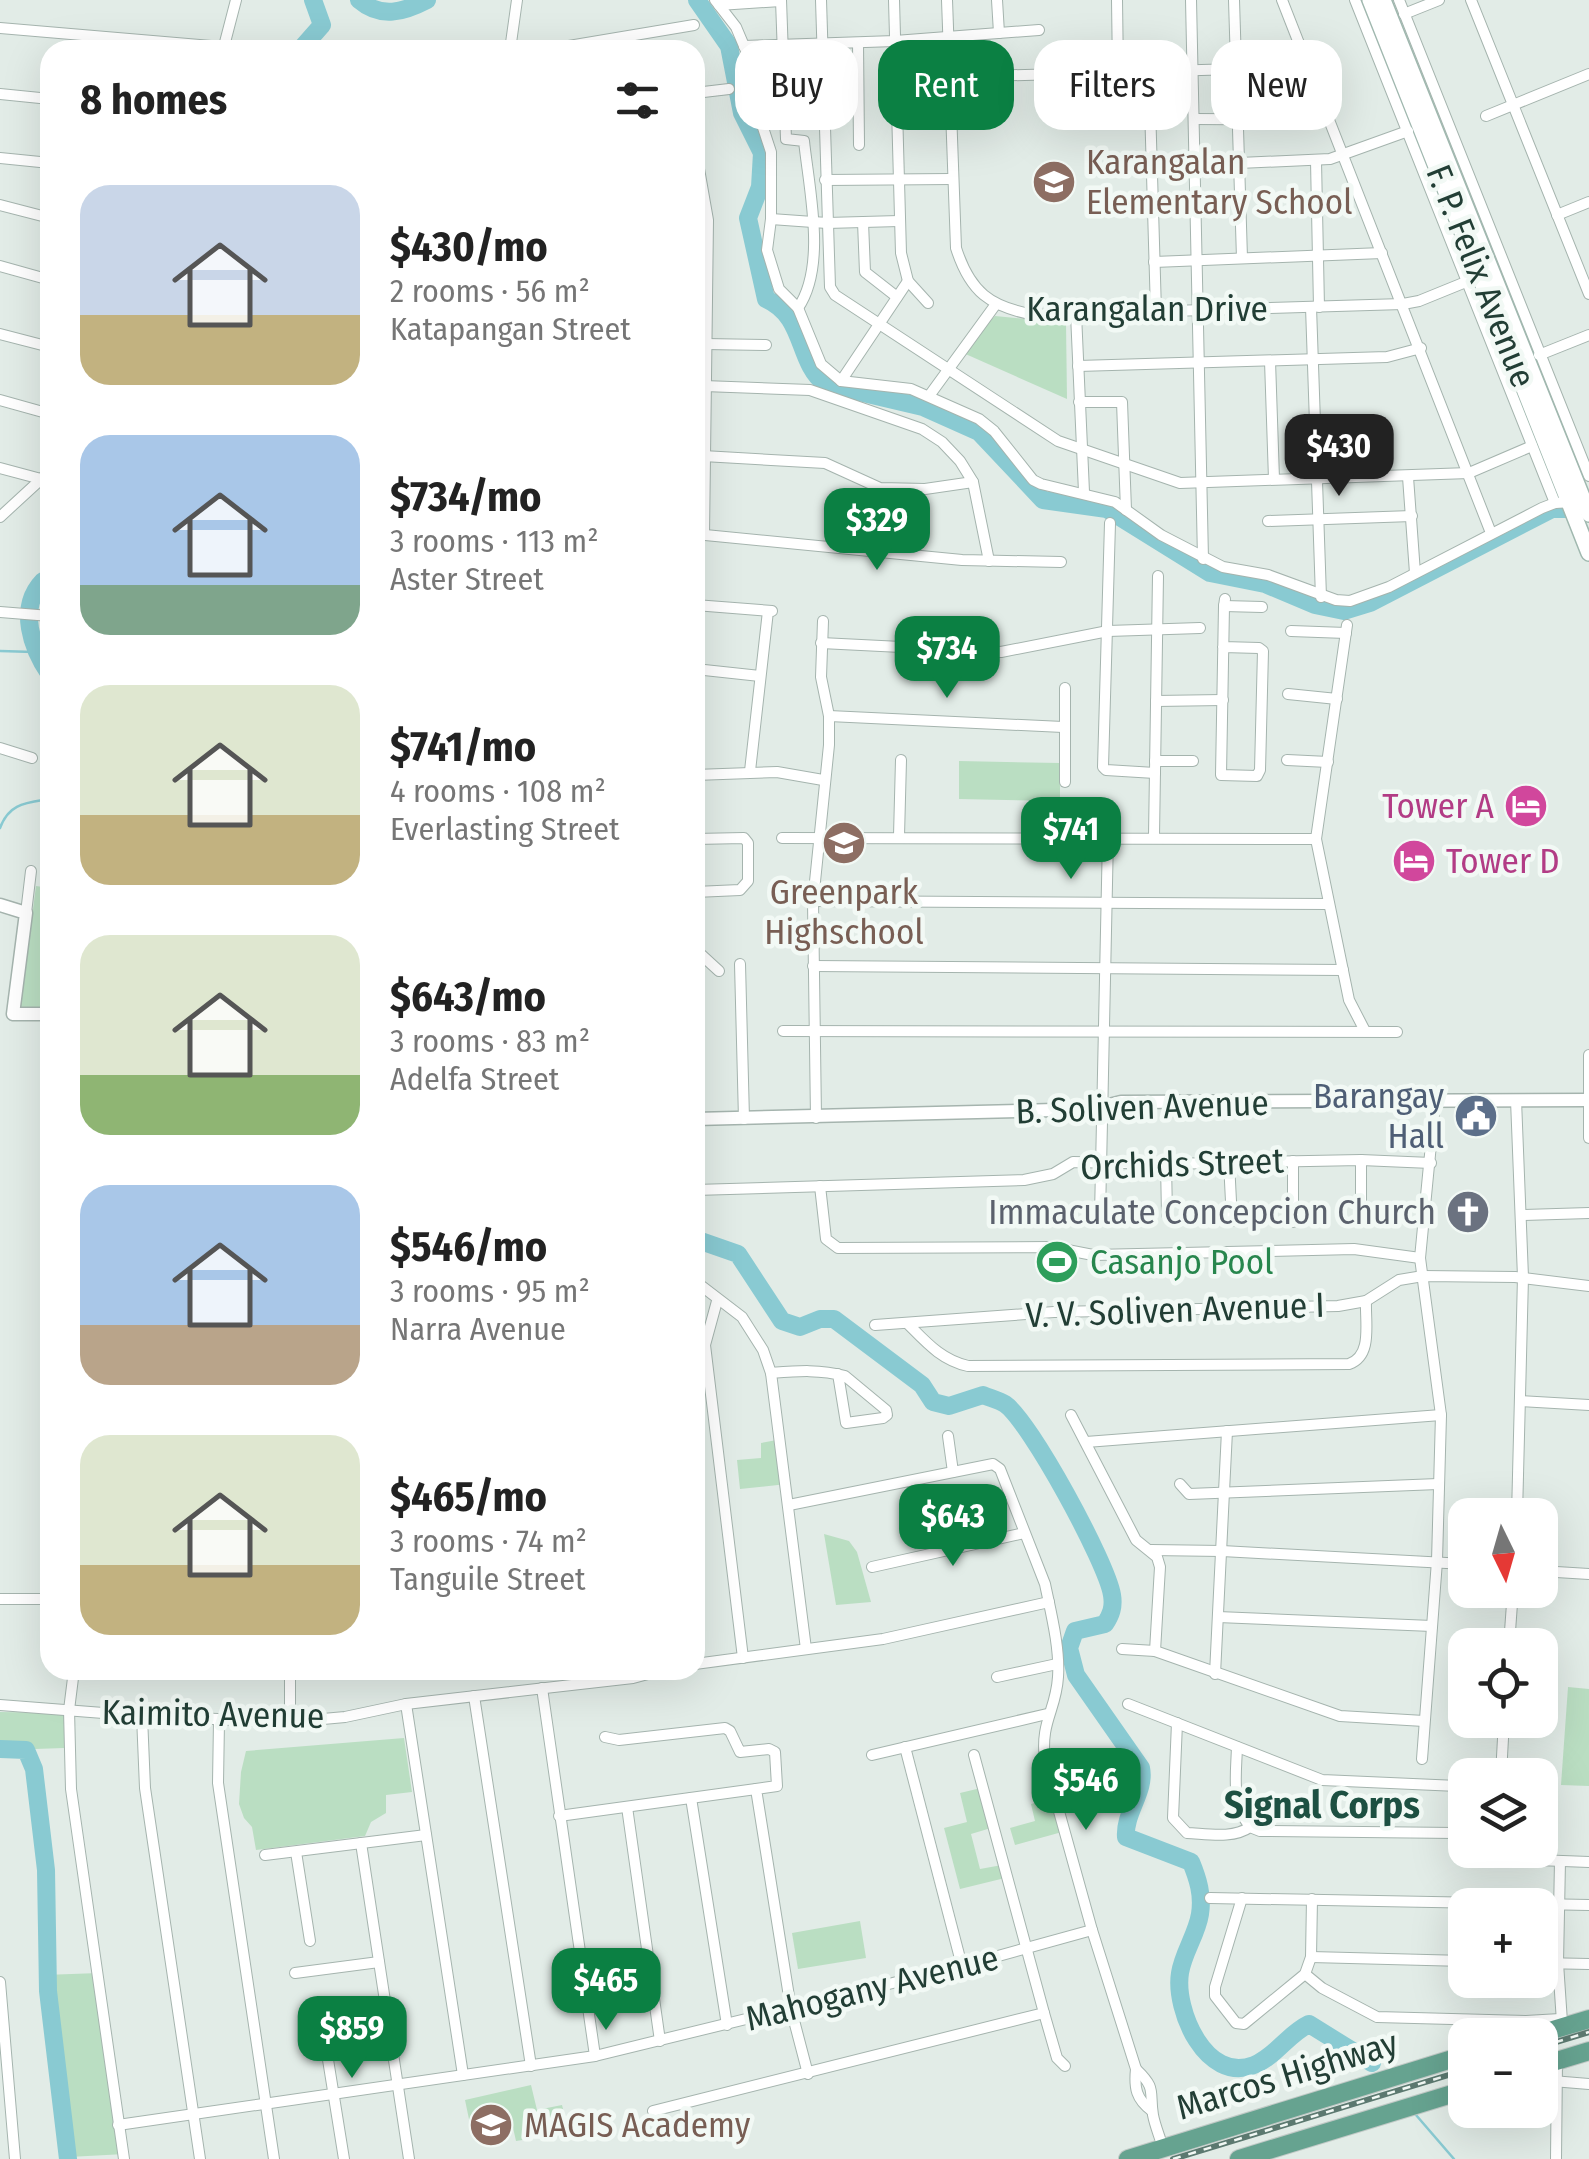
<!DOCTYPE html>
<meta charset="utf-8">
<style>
body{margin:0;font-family:"Fira Sans Condensed",sans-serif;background:#f2f2f2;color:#222;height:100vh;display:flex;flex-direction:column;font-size:38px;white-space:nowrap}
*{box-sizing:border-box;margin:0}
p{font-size:32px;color:#767676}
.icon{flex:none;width:55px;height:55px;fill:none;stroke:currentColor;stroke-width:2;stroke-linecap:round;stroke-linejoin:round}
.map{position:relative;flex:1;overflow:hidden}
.sheet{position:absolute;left:40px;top:40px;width:665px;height:1640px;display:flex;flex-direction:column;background:#fff;border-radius:30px;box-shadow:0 10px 40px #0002}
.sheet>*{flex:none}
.hud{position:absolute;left:735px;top:40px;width:702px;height:90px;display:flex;gap:20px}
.needle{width:65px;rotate:175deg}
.tools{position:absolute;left:1448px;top:1498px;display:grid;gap:20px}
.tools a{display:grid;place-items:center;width:110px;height:110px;border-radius:20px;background:#fff;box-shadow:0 10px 40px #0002;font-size:50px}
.price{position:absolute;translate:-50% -85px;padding:0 22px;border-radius:20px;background:#0b8043;color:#fff;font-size:32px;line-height:65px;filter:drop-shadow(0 2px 5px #0008)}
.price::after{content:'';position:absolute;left:50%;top:60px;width:30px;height:22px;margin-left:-15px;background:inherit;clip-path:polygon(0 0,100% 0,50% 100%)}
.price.current{background:#222;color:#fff}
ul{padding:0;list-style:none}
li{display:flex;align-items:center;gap:30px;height:250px;padding:0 40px}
li span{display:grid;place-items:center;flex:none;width:280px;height:200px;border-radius:30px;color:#555}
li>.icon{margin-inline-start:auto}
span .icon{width:120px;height:120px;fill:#fffc;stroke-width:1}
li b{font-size:42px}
h2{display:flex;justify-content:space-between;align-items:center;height:120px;padding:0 40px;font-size:42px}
.tag{padding:0 35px;border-radius:30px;background:#fff;box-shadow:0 10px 40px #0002;font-size:35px;line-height:90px}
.tag.current{background:#0b8043;color:#fff}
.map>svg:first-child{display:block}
.green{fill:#badec2}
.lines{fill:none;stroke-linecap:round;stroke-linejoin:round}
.stream{stroke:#89cad2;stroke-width:2.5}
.river{stroke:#89cad2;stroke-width:18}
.minor-casing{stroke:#a5b4ae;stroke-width:12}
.tertiary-casing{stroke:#a5b4ae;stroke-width:15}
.secondary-casing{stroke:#a0b8af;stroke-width:18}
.primary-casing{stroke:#c1c9c6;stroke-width:20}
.minor{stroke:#fff;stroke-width:10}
.tertiary{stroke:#fff;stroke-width:12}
.secondary{stroke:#fff;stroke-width:15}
.primary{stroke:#66a390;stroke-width:18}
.rail-casing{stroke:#5c7970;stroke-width:6}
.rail{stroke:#f2f9f5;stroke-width:2.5;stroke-dasharray:8;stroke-linecap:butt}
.labels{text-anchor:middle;stroke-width:9;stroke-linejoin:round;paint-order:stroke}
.education-label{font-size:35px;fill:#785e54;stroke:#f2f9f5;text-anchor:start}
.street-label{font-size:35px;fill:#223e35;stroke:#f2f9f5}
.hotel-label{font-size:35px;fill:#b23c85;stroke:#f2f9f5;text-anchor:end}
.service-label{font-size:35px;fill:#4e5e75;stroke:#f2f9f5;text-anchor:end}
.worship-label{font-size:35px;fill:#5b616d;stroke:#f2f9f5;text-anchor:end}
.leisure-label{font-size:35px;fill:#27864d;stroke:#f2f9f5;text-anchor:start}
.neighbourhood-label{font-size:38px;font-weight:bold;fill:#1d5042;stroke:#f2f9f5}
</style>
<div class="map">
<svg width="1589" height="2159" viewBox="0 0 1589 2159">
<rect width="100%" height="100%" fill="#e2ece7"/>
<!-- green -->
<g class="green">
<polygon points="995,316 1066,323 1067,399 961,352"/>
<polygon points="959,761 1060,763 1060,801 959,799"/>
<polygon points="36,886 50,888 50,1008 20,1008"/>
<polygon points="782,1439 787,1484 740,1489 737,1460 761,1458 761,1443"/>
<polygon points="824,1534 849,1541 857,1552 871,1602 836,1605"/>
<polygon points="1568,1687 1589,1689 1589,1786 1561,1785"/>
<polygon points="0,1712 65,1713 64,1748 35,1749 28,1743 0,1742"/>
<polygon points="404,1738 412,1792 386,1795 386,1813 371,1822 365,1836 256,1850 252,1827 244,1818 239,1804 241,1772 246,1751"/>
<polygon points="981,1788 991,1828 971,1834 980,1869 1002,1865 1005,1878 960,1889 944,1828 967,1822 960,1793"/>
<polygon points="1054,1798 1062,1832 1015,1845 1010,1828 1035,1821 1031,1804"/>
<polygon points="860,1921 866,1958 798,1969 792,1933"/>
<polygon points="99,1973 125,2154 69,2157 54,2068 44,1975"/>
<polygon points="531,2085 537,2110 562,2105 565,2117 569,2117 573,2132 516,2141 510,2114 470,2124 465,2100"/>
</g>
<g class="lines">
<!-- stream -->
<g class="stream">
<polyline points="0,651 34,652"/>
<path d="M0,828C9,803 26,803 50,799"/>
<polyline points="1416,2115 1454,2159"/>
</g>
<!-- river -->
<g class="river">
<path d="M359,0C381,19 404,12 427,0"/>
<path d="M697,0L729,46L742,113L762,153L760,187L748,218L766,299C806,317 796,361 825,384L923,407L979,432L1043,500L1107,509L1210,573L1265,584L1315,605L1344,611L1370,603L1552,509H1584"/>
<polyline points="300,50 322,25 313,0"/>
<path d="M50,581H43C17,608 32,649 50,675"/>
<path d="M695,1239L738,1254L782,1321L800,1327L820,1319H834L922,1385L933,1402L949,1406L983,1395C990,1398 999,1400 1005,1404C1030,1421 1107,1563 1112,1595C1114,1607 1111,1615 1105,1624L1075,1631L1069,1648L1076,1675L1141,1768C1146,1791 1124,1813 1126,1837L1191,1862C1198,1879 1203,1895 1200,1914C1197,1934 1183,1953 1180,1973C1174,2010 1206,2084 1254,2065C1275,2057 1288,2034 1309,2024L1372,2063"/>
<polyline points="0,1749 26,1750 34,1769 46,1870 48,1991 68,2159"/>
</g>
<!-- minor casing -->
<g class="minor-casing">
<g id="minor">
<polyline points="715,0 736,27 747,53 752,94 771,152 771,219 767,250 779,289 798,308 821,364 841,381 911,389 979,419 994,431 1033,480 1041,484 1115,502 1161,535 1223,567 1268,575 1336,600 1350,601 1389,587 1542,508 1555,503 1573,502"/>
<path d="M781,0L786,139L804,141C809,189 827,266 798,308"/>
<polyline points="821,0 830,287 835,295 1058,441 1180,483 1469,473 1532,446"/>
<polyline points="894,0 901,253 908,281 928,303"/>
<path d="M947,0L956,248C970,292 990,307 1035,315L1403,304L1419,301L1483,275"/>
<polyline points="997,0 999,33"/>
<polyline points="1117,0 1118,72"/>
<polyline points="1191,0 1203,559"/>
<polyline points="1234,0 1242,258"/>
<polyline points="1282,0 1491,533"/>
<polyline points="1355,0 1555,503"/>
<polyline points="1399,0 1589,476"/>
<polyline points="1471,0 1589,294"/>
<polyline points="719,5 781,1"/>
<polyline points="1404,14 1439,0"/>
<polyline points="0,28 223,47"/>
<polyline points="858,43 859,145"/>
<polyline points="744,46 895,41 1039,30"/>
<polyline points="223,50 236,0"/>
<polyline points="510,50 517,0"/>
<polyline points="545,50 694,25"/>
<polyline points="1149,71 1156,312"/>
<polyline points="949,77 1309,67"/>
<polyline points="695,93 729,89"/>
<polyline points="0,94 50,99"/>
<polyline points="1486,116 1589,74"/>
<polyline points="1194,119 1329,120"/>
<polyline points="695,146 708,220 704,535"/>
<polyline points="0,158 50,163"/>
<polyline points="1316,161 1319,307"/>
<polyline points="1195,165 1330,159 1408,131"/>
<polyline points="825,180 952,179"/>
<polyline points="0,205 50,218"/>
<polyline points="1557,215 1589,202"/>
<polyline points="771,219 827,223 899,221"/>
<polyline points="863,222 865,272 897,297"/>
<polyline points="1154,262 1382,253"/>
<polyline points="0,266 50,280"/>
<polyline points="1311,307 1321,597"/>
<polyline points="1076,314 1084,492"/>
<polyline points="0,334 50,347"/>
<polyline points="705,344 766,345"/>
<polyline points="1539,355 1589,335"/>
<polyline points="1270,361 1274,479"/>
<polyline points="1078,366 1387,357 1421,348"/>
<polyline points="841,381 908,281"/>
<polyline points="704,386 810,390 922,429 942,442 960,461 973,482 989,561"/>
<polyline points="929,396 996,304"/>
<polyline points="0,400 50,414"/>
<polyline points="1079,402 1122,402 1126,510"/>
<polyline points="703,456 825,463 880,488 925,489 973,482"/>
<polyline points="0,468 41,479"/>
<polyline points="1408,477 1415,573"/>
<polyline points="0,517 50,471"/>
<polyline points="1268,521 1412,516"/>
<polyline points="1110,523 1103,767 1106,770 1155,773"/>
<polyline points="695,534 962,560 1061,562"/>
<polyline points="695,605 772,611"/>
<polyline points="1224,606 1262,607"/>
<polyline points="0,612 50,616"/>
<polyline points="1347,625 1316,839 1349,1000 1365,1031"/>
<polyline points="1291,631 1346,633"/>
<polyline points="821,643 1001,652 1108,631 1200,628"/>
<polyline points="1223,647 1259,648 1263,651 1260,770 1257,776 1221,775 1224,606 1225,599"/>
<polyline points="695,669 760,676"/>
<polyline points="1065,688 1065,782"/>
<polyline points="1288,694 1337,699"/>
<polyline points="1156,701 1223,700"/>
<polyline points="829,716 1063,727"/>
<polyline points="0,748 32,758"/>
<polyline points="1287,760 1328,762"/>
<polyline points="1155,761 1193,761"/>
<polyline points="750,771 768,611"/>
<polyline points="695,775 777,772 823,780"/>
<polyline points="899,836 901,760"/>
<polyline points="1154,836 1158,576"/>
<polyline points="782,838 1316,839"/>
<polyline points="695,839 744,838 748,843 748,881 740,890 695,892"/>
<polyline points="813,901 1329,904"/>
<polyline points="26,913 31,871"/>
<polyline points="695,949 719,971"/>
<polyline points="740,964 744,1119"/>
<polyline points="813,966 1343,970"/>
<polyline points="783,1031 1397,1032"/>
<polyline points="1589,1055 1589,1138"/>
<polyline points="1516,1100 1523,1277 1517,1515"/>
<polyline points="816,1118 813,901 829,745 829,716 821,677 823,621"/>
<polyline points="1293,1161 1293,1222"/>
<polyline points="1229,1162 1232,1221"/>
<polyline points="1166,1164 1167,1215"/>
<polyline points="820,1186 826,1239 838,1248 1052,1247 1093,1255 1354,1249 1420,1258"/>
<polyline points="695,1190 1024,1180 1053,1174 1073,1162 1166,1164 1361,1160 1431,1163"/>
<polyline points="1522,1215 1589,1213"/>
<polyline points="1100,1216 1108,836"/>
<polyline points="1361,1219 1361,1160"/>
<polyline points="695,1281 742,1317 763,1350 771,1373 806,1649"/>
<polyline points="717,1301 705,1345 743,1658"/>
<path d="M907,1323C926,1342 941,1360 968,1366L1349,1364C1373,1356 1365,1322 1366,1301"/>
<polyline points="875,1325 1054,1312 1338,1306 1366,1301 1399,1280 1423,1276 1515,1277 1589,1286"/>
<path d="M771,1373C797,1371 820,1369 845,1376L886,1410L887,1415L883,1418L846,1423L838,1374"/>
<polyline points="1520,1401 1589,1405"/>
<polyline points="1071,1415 1136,1540 1157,1557 1160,1567 1155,1651"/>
<polyline points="948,1436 953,1472"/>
<polyline points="1086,1442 1441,1415"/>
<polyline points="1180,1484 1189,1494 1438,1484"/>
<path d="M789,1505L993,1464L1000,1469L1045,1584C1051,1613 1060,1648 1058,1677C1056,1711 1040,1721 1045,1761L1092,1930L1136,2069C1134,2088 1136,2099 1152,2111"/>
<polyline points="1151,1550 1222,1551 1465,1564"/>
<polyline points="872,1567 1024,1533"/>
<polyline points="1540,1571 1589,1574"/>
<polyline points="0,1599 50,1599"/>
<polyline points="1218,1617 1432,1626"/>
<polyline points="1509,1645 1513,1590"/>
<polyline points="1122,1649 1155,1651 1340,1716 1424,1721"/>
<polyline points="695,1664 883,1639 1049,1602"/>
<polyline points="74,1670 69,1710 71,1789 124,2159"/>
<polyline points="290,1670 290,1722"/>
<polyline points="1215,1674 1227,1431"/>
<polyline points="997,1677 1057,1664"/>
<polyline points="542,1688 595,2056"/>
<polyline points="474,1696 531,2066"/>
<polyline points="406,1704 463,2075"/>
<polyline points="1128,1704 1322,1780 1458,1786 1456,1833"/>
<polyline points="0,1705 142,1716 290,1722 345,1717 406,1704 633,1678 663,1670"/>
<polyline points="142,1716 145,1788 200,2159"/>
<polyline points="219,1721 218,1783 274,2159"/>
<path d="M1177,1723L1173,1818L1187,1833C1208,1834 1233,1839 1250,1827L1260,1831L1456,1833L1465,1839"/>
<polyline points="605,1737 619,1740 725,1728 730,1731 740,1752 769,1749 775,1752 777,1786 756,1789 791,2009 808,2074"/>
<polyline points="905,1747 962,1966"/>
<path d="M1237,1747C1236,1777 1231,1802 1250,1827"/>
<polyline points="872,1755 1047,1714"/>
<polyline points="974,1755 1044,2013 1057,2058 1065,2066"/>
<polyline points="1422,1759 1437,1561 1441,1415 1420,1258 1435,1103"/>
<polyline points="1501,1775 1504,1720"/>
<polyline points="691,1798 727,2025"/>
<polyline points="627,1807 660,2041"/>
<polyline points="559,1816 756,1789"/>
<polyline points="361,1843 409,2159"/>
<polyline points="1475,1850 1482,1858 1589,1862"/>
<polyline points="296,1852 310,1941"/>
<polyline points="265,1855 426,1835"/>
<polyline points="1560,1861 1558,1963 1562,2022"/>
<polyline points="1210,1898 1589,1905"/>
<polyline points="1242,1898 1215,1987 1215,1996 1236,2023 1244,2024 1305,1974 1311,1957 1312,1899"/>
<polyline points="1311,1957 1465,1961"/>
<polyline points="1540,1963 1589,1964"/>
<polyline points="295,1973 379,1962"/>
<polyline points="1305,1974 1322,1988 1377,2017 1526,2021 1560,2019"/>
<polyline points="0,1982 15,2159"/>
<polyline points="320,2010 344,2159"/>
<path d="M1136,2069C1157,2089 1149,2091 1153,2115C1155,2126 1160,2137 1163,2148"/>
<polyline points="1540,2080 1589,2084"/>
<polyline points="653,2111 1044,2013"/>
<polyline points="118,2125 595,2056 962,1966 1092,1930"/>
<polyline points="1556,2159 1557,2061"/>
</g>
</g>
<!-- tertiary casing -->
<g class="tertiary-casing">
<g id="tertiary">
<polyline points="0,905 26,913 13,1014 50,1014"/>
<polyline points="695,1119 1093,1109 1121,1102 1589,1100"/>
</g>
</g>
<!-- secondary casing -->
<g class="secondary-casing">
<g id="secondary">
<polyline points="1370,0 1589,553"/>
<polyline points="1383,0 1589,514"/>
</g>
</g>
<!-- primary casing -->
<g class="primary-casing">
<g id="primary">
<polyline points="1536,2035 1589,2019"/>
<polyline points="1540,2066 1589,2051"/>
<polyline points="1128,2159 1465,2055"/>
<polyline points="1239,2159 1465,2090"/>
</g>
</g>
<!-- minor -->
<use href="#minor" class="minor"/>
<!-- tertiary -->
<use href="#tertiary" class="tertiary"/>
<!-- secondary -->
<use href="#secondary" class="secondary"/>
<!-- primary -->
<use href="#primary" class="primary"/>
<!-- rail casing -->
<g class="rail-casing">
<g id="rail">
<polyline points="1540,2047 1589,2032"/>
<polyline points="1173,2159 1465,2070"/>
</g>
</g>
<!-- rail -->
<use href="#rail" class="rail"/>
</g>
<!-- icons -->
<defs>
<g id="school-disc" transform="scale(2.25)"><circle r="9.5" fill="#8d6e63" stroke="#f2f9f5"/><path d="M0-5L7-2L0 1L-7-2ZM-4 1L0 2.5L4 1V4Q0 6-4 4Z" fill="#fff"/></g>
<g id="hotel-disc" transform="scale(2.25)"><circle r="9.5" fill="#d1479c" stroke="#f2f9f5"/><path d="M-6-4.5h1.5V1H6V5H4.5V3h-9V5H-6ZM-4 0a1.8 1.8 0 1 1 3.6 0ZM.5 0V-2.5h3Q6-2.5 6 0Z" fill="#fff"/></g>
<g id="civic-disc" transform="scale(2.25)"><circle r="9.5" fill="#5c6f8a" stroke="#f2f9f5"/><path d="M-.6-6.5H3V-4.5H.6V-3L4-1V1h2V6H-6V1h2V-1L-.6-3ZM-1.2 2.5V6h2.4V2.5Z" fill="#fff"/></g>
<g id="church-disc" transform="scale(2.25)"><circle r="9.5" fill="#6b7280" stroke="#f2f9f5"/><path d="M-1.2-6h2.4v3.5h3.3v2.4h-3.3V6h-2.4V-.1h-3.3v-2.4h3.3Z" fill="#fff"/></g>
<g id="stadium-disc" transform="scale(2.25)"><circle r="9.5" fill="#2e9e5b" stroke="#f2f9f5"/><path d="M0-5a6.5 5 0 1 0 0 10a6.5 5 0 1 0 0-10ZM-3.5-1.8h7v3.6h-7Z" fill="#fff"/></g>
</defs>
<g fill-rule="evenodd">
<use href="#school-disc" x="1054" y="182"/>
<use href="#hotel-disc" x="1526" y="806"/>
<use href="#school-disc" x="844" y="843"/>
<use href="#hotel-disc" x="1414" y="861"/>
<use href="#civic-disc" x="1476" y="1116"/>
<use href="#church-disc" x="1468" y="1212"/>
<use href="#stadium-disc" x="1057" y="1262"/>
<use href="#school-disc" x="491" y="2125"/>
</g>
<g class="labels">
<!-- education labels -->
<g class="education-label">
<text x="1086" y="174">Karangalan<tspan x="1086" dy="40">Elementary School</tspan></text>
<text x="844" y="904" text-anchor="middle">Greenpark<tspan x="844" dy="40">Highschool</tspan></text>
<text x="524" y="2137">MAGIS Academy</text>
</g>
<!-- street labels -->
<g class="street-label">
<text transform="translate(1481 276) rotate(68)" y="12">F. P. Felix Avenue</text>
<text x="1147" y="321">Karangalan Drive</text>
<text transform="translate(1142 1107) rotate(-2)" y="12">B. Soliven Avenue</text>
<text transform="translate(1182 1164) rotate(-2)" y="12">Orchids Street</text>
<text transform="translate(1175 1310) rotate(-2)" y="12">V. V. Soliven Avenue I</text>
<text transform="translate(213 1714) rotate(1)" y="12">Kaimito Avenue</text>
<text transform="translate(872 1988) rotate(-14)" y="12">Mahogany Avenue</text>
<text transform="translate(1287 2075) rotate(-17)" y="12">Marcos Highway</text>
</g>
<!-- hotel labels -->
<g class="hotel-label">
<text x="1494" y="818">Tower A</text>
<text x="1446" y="873" text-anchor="start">Tower D</text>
</g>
<!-- service labels -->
<g class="service-label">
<text x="1444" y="1108">Barangay<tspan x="1444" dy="40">Hall</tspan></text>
</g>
<!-- worship labels -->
<g class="worship-label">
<text x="1436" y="1224">Immaculate Concepcion Church</text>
</g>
<!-- leisure labels -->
<g class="leisure-label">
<text x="1090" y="1274">Casanjo Pool</text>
</g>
<!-- neighbourhood labels -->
<g class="neighbourhood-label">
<text x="1322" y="1818">Signal Corps</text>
</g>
</g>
</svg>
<div class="tools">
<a><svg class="needle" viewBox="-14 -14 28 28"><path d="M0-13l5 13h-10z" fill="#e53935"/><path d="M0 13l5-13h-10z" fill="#767676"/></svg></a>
<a><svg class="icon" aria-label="locate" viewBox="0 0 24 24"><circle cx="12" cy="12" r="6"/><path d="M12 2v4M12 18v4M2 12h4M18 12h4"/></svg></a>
<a><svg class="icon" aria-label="layers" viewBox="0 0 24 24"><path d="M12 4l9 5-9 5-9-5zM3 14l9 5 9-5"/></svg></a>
<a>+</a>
<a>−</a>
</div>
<b class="price current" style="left:1339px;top:499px">$430</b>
<b class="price" style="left:877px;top:573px">$329</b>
<b class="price" style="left:947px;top:701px">$734</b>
<b class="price" style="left:1071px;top:882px">$741</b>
<b class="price" style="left:953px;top:1569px">$643</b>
<b class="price" style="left:1086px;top:1833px">$546</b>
<b class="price" style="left:606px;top:2033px">$465</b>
<b class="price" style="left:352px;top:2081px">$859</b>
<div class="hud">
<a class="tag">Buy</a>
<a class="tag current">Rent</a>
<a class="tag">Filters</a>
<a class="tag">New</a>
</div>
<section class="sheet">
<h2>8 homes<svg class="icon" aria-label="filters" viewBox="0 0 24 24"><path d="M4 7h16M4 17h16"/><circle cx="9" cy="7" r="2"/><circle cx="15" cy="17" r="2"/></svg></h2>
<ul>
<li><span style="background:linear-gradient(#c9d6e8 65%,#c2b280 0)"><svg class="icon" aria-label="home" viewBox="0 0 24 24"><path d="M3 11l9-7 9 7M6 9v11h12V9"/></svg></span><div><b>$430/mo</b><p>2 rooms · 56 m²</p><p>Katapangan Street</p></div></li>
<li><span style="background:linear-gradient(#a9c7e8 75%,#7fa58c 0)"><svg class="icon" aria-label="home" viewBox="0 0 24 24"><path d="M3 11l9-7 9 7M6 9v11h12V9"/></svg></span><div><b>$734/mo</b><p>3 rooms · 113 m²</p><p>Aster Street</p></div></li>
<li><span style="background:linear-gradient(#dfe7d0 65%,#c2b280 0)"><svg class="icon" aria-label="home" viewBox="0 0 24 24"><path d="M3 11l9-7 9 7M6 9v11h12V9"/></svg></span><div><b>$741/mo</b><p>4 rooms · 108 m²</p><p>Everlasting Street</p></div></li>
<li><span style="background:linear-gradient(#dfe7d0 70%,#8fb573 0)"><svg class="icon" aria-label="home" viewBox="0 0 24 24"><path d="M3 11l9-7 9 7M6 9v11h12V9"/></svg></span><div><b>$643/mo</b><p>3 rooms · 83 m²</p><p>Adelfa Street</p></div></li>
<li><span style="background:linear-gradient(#a9c7e8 70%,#b9a48a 0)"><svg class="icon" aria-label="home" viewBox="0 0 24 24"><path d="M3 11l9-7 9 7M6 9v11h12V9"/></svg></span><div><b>$546/mo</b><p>3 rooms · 95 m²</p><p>Narra Avenue</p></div></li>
<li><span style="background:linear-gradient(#dfe7d0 65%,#c2b280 0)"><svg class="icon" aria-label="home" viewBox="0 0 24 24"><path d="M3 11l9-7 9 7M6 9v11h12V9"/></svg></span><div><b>$465/mo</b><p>3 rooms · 74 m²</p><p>Tanguile Street</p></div></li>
</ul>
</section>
</div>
